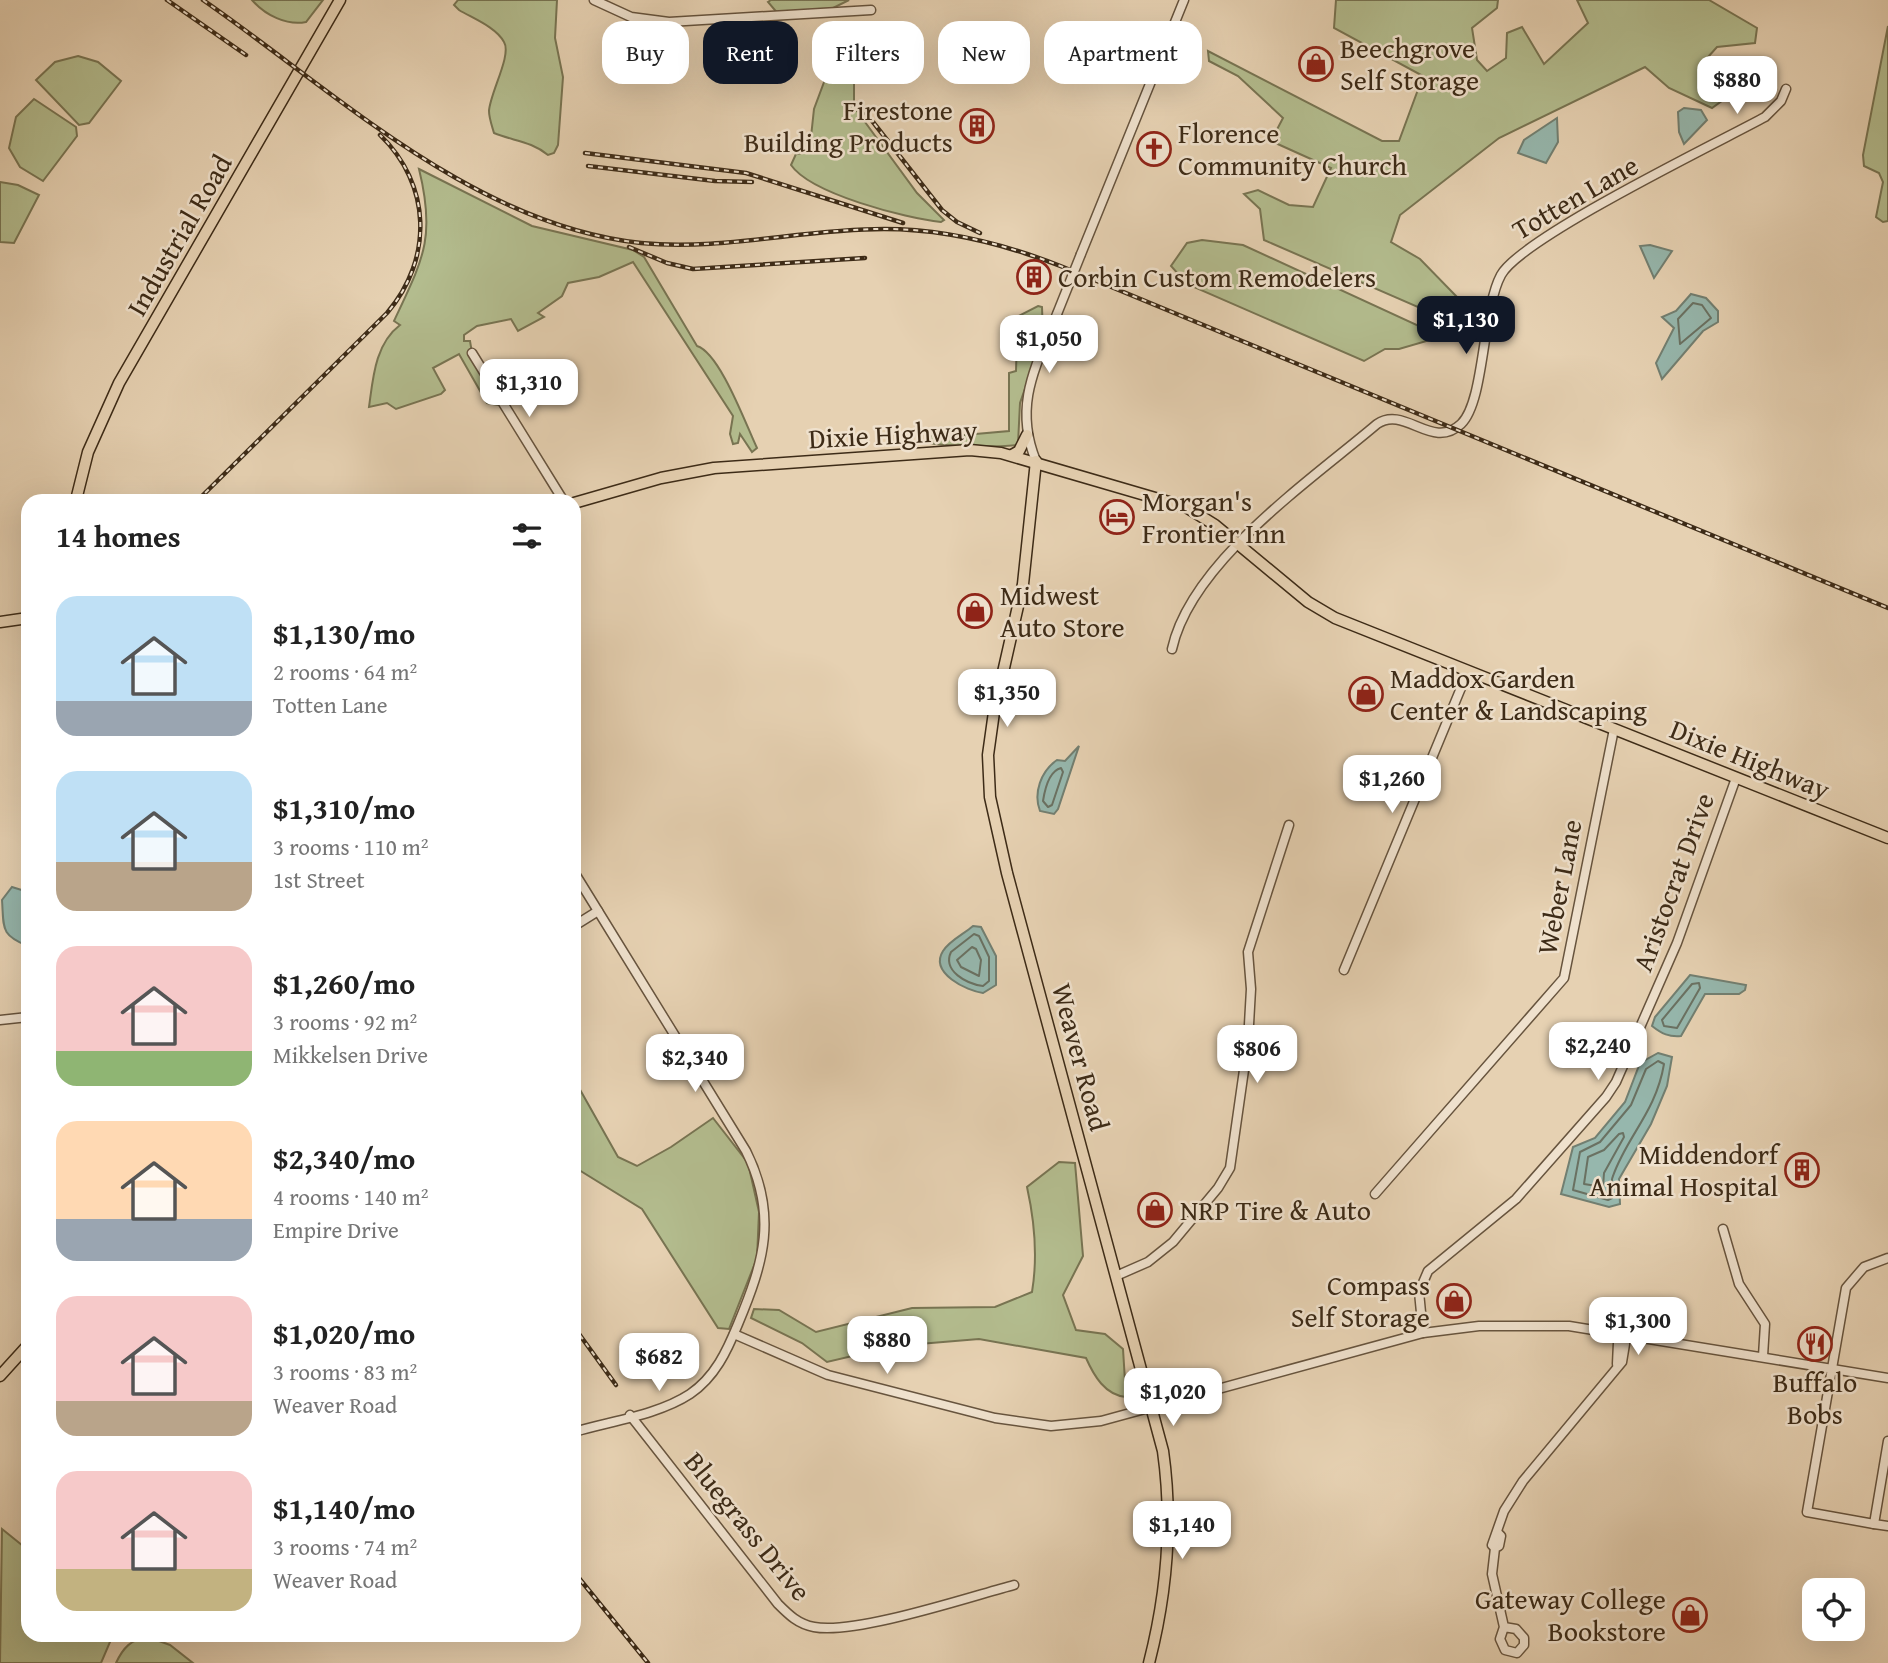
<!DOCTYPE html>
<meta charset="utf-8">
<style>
body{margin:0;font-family:"Gentium Book Plus",serif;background:#f6f6f6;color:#222;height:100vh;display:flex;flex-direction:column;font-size:26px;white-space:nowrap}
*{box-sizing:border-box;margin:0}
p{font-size:23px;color:#767676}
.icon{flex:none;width:38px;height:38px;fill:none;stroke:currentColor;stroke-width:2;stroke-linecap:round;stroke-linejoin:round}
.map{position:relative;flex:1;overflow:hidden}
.panel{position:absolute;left:21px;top:494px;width:560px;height:1148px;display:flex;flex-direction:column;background:#fff;border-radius:21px;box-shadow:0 7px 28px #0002}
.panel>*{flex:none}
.guide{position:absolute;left:602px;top:21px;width:665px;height:63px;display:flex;gap:14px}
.controls{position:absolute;left:1802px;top:1578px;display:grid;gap:14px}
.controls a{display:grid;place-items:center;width:63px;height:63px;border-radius:14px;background:#fff;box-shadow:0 7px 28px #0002;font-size:35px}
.price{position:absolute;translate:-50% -60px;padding:0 16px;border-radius:14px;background:#fff;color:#222;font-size:23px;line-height:46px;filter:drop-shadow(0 2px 4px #0008)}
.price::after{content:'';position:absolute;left:50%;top:42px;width:21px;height:16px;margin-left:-10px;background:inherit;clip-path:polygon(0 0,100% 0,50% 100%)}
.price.active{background:#111827;color:#fff}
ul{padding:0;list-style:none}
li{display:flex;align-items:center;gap:21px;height:175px;padding:0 35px}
li span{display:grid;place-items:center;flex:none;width:196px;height:140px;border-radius:21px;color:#555}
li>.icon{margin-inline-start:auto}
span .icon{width:84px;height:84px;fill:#fffc;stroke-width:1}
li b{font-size:30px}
h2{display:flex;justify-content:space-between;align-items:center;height:84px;padding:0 35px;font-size:30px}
.tag{padding:0 24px;border-radius:21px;background:#fff;box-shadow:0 7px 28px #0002;font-size:24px;line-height:63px}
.tag.active{background:#111827;color:#fff}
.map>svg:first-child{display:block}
.green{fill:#b3bc8e;stroke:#787452;stroke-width:2}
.water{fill:#96b7ad;stroke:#727f71;stroke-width:2}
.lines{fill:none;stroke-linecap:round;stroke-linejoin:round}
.shore{stroke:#6a7162;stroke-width:2}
.minor-casing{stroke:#67543e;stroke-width:11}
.major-casing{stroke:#3d2b17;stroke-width:13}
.minor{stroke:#efe1cd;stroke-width:8}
.major{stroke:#e6d1b2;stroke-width:10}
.rail-casing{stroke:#3d2b17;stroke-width:4.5}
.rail{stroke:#efe1cd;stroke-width:2;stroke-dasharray:5;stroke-linecap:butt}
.minor-bridge-casing{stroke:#67543e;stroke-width:11;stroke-linecap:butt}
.minor-bridge{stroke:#efe1cd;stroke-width:8}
.labels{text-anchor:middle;stroke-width:5;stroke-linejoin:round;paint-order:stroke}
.poi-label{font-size:28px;fill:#3d2b17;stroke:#efe1cd;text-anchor:start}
.street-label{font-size:28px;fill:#3d2b17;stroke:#efe1cd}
</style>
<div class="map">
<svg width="1888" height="1663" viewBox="0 0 1888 1663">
<rect width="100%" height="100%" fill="#e6d1b2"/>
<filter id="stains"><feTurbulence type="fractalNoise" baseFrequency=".00286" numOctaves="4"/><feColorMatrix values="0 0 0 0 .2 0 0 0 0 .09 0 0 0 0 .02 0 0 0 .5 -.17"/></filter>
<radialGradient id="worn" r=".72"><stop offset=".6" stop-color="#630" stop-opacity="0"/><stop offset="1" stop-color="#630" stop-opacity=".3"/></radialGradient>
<!-- green -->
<g class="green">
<path d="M252,0H323L306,22C287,26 265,15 252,0Z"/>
<path d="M458,0H557L555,38L563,77L558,145L554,153L548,155C531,141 513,141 494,133C492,126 489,118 489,111C490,93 512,55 504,42C496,27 472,18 459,10L454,5Z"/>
<polygon points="771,0 849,0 825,12 779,15 768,2"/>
<polygon points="1336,0 1498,0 1497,8 1472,28 1477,60 1487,71 1506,58 1507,33 1522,27 1544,64 1588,23 1577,0 1709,0 1757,28 1755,43 1717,47 1708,57 1726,98 1712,108 1669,88 1645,67 1499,138 1400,215 1391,242 1420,259 1458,298 1452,314 1443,318 1264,240 1260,209 1244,194 1258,190 1289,205 1313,207 1331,168 1271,141 1283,118 1238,76 1209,61 1208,51 1382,141 1399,141 1423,76 1334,28"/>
<polygon points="1888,26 1888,221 1883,222 1876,217 1883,182 1879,173 1864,166 1863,155"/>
<path d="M845,36H850L854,42V107L917,193L944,220L941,222C905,218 811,194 791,165L796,154L803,153L810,146L814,109L839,42Z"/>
<polygon points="78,56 98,62 121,81 89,123 79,125 36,80 55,62"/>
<polygon points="34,99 76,127 77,136 43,181 20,167 9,148 16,117"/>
<path d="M419,169L532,226L633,250L644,257L697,346C720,353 746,425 757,448L752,452L740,434L738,443L733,444L730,434L733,416L633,262L599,277L568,283L562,296L538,313L544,317L518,331L511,319L477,326L464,335V341H470L472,353L502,401L498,405L487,403L459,354L433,368L445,390L441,394L396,409L387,403L369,407C373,378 375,344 400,325L394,321C423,259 436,238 419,169Z"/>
<polygon points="0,182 18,185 39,195 14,243 0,242"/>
<polygon points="1202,240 1243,245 1432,332 1430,340 1399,349 1385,349 1364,361 1187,284 1171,266 1187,243"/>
<path d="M1038,306L1042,307L1043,337L1020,403L1018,444C1012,448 940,446 930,443V436L941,433L942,437L1009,431V373L1016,371L1017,336L1010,335L1007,322Z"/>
<polygon points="574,1079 618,1157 637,1166 671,1147 713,1118 748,1163 759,1212 757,1258 729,1329 718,1328 642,1209 579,1170 574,1171"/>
<path d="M1059,1162L1075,1163L1083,1256L1063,1295L1076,1330L1105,1334L1123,1349L1126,1397C1105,1395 1094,1376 1086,1358L979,1339L895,1346L827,1362L802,1343L751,1318L754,1309L779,1310L816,1332L912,1308L995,1307L1032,1292C1038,1256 1035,1223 1027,1187Z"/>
<polygon points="2,1529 28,1550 28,1634 113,1635 101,1663 0,1663"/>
<path d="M148,1637L170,1645L193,1663H116C123,1648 131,1639 148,1637Z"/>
</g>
<!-- water -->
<g class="water">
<polygon points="1684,108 1701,110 1707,120 1684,144 1679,132 1678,112"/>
<polygon points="1557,118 1558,142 1546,163 1518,153 1524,140"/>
<polygon points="1650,245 1672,251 1654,278 1640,246"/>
<polygon points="1691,294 1706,298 1718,311 1718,322 1703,331 1662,379 1656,363 1674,328 1662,317 1676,311"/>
<path d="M1079,746L1058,809L1054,814L1040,811C1033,793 1041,771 1057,760L1065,761Z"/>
<path d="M12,887L28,892V946C0,935 4,928 2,900Z"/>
<path d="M973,926L981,927L996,956V985L983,993C967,991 929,973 943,951C950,940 964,934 973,926Z"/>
<path d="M1690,975L1746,985L1745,990L1739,994H1705L1681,1036C1669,1037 1662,1034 1652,1026L1655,1017Z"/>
<polygon points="1658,1053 1672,1057 1667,1086 1651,1124 1619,1179 1620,1204 1609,1207 1561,1194 1573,1147 1595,1138 1625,1102 1640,1063"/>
</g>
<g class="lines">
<!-- shore -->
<g class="shore">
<polygon points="1693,303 1702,305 1711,318 1680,344 1678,319"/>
<path d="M1061,768L1063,772L1052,805L1048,807L1043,801C1045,788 1049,771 1061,768Z"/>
<path d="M974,934L979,936L989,957V981L983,986C967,984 942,971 951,952Z"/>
<polygon points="972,947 976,949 981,960 979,976 961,967 957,960"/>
<polygon points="1692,984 1699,983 1700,988 1677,1028 1664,1026 1662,1020"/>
<path d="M1658,1061L1664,1064C1656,1112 1627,1136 1613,1176C1610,1182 1613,1191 1612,1198L1608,1200L1573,1190L1580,1152L1600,1142L1631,1105L1646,1069Z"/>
<polygon points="1619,1134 1623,1133 1624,1137 1604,1173 1603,1187 1584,1184 1588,1157 1604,1150"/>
</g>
<!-- minor casing -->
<g class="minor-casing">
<g id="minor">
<polyline points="594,0 631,17 669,22 871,10"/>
<polyline points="1081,254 1184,0"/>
<polyline points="472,353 563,500"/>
<path d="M1036,461C1013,405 1036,366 1057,314"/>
<path d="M1172,649C1191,562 1311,480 1377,424C1405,405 1432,451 1461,424C1485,401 1482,310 1501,275C1521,238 1717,143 1765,117L1781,101L1786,89"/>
<path d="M574,872L746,1151C778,1215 764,1262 738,1324C727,1351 715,1377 690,1394C658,1415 611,1421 574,1432"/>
<polyline points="574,926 598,911"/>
<polyline points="1344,970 1468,671"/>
<polyline points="0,1020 28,1017"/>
<polyline points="1375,1194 1564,978 1614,729"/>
<polyline points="1723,1229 1739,1284 1765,1324 1763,1356"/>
<polyline points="1116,1276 1148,1262 1173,1242 1218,1188 1230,1168 1248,1042 1251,989 1248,952 1289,825"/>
<polyline points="1423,1333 1419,1292 1428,1271 1516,1199 1606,1097 1616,1082 1677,943 1736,778"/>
<polyline points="734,1334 828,1375 995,1418 1051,1426 1101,1421 1423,1333 1479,1326 1569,1326 1888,1378"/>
<polyline points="1617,1364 1618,1343 1623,1335"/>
<path d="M630,1415L778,1604C789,1615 798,1624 814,1627C855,1635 969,1597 1014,1585"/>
<polyline points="1888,1441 1874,1524 1888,1526"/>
<polyline points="1874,1524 1807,1512 1846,1288 1864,1267 1888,1258"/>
<polyline points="1498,1533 1501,1536 1499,1546 1495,1548 1492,1574 1504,1627 1500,1639 1505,1650 1517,1653 1524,1645 1524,1638 1516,1629 1504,1627"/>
<polyline points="1495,1548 1492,1545 1504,1511 1523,1481 1622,1362 1625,1344 1622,1340"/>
</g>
</g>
<!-- major casing -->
<g class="major-casing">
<g id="major">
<polyline points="1012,455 1019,451 1027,435"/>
<path d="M1036,461L1023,584L994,712L988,755L990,797L1007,873L1163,1451C1173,1522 1167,1593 1149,1663"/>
<polyline points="76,500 88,452 119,383 340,0"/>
<polyline points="574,503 661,478 714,468 970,450 1001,453 1186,507 1215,525 1308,602 1335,618 1888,838"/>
<polyline points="0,622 28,618"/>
<polyline points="0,1376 28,1345"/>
</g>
</g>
<!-- minor -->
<use href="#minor" class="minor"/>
<!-- major -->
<use href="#major" class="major"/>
<!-- rail casing -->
<g class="rail-casing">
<g id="rail">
<polyline points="167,0 246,55"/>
<path d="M203,0C337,93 474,225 641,243C722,251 802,229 884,229C946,229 1005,244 1063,267L1888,608"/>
<polyline points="862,108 942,210 957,222 980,233"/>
<polyline points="585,153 746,173 903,223"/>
<polyline points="588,166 715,181 752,182"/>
<polyline points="629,247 667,263 693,269 865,258"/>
<path d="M198,500L387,313C434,258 431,184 380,135"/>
<polyline points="574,1327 616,1385"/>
<polyline points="574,1572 648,1663"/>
</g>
</g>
<!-- rail -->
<use href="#rail" class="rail"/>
<!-- minor-bridge casing -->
<g class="minor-bridge-casing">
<polyline id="minor-bridge" points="1057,314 1081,254"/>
</g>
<!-- minor-bridge -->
<use href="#minor-bridge" class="minor-bridge"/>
</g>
<!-- icons -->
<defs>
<g id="shop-ring" transform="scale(1.75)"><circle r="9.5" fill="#efe1cd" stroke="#8f2418" stroke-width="1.5"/><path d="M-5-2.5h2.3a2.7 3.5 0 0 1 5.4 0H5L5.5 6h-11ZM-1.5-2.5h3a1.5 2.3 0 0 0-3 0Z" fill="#8f2418"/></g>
<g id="building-ring" transform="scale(1.75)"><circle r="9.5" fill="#efe1cd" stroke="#8f2418" stroke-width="1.5"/><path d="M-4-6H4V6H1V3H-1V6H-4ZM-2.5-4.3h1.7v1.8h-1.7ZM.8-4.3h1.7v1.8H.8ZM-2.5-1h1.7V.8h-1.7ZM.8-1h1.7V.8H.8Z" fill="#8f2418"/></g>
<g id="church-ring" transform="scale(1.75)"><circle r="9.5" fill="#efe1cd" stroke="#8f2418" stroke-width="1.5"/><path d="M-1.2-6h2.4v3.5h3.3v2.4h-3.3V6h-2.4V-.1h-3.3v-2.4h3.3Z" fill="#8f2418"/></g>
<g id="hotel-ring" transform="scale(1.75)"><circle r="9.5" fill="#efe1cd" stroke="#8f2418" stroke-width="1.5"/><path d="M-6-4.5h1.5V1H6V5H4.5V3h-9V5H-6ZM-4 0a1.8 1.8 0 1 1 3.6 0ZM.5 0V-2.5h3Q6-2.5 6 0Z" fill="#8f2418"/></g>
<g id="restaurant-ring" transform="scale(1.75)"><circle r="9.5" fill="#efe1cd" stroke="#8f2418" stroke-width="1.5"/><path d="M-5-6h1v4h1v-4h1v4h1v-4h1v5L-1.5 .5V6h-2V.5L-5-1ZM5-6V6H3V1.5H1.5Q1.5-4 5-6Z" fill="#8f2418"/></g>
</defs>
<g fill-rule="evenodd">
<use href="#shop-ring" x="1316" y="64"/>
<use href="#building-ring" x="977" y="126"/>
<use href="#church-ring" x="1154" y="149"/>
<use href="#building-ring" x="1034" y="277"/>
<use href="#hotel-ring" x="1117" y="517"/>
<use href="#shop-ring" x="975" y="611"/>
<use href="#shop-ring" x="1366" y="694"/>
<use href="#building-ring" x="1802" y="1170"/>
<use href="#shop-ring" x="1155" y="1210"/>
<use href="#shop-ring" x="1454" y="1301"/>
<use href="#restaurant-ring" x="1815" y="1344"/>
<use href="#shop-ring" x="1690" y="1615"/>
</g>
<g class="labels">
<!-- poi labels -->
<g class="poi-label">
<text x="1340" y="58">Beechgrove<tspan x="1340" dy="32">Self Storage</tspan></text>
<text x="953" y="120" text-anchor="end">Firestone<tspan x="953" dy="32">Building Products</tspan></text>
<text x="1178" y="143">Florence<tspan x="1178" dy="32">Community Church</tspan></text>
<text x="1058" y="287">Corbin Custom Remodelers</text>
<text x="1142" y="511">Morgan's<tspan x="1142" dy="32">Frontier Inn</tspan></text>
<text x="1000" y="605">Midwest<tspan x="1000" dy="32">Auto Store</tspan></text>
<text x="1390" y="688">Maddox Garden<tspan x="1390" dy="32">Center &amp; Landscaping</tspan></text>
<text x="1778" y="1164" text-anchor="end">Middendorf<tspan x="1778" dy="32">Animal Hospital</tspan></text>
<text x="1180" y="1220">NRP Tire &amp; Auto</text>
<text x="1430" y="1295" text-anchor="end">Compass<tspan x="1430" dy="32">Self Storage</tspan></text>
<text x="1815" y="1392" text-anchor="middle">Buffalo<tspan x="1815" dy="32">Bobs</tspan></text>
<text x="1666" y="1609" text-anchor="end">Gateway College<tspan x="1666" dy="32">Bookstore</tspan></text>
</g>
<!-- street labels -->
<g class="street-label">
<text transform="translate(1575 197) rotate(-30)" y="10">Totten Lane</text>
<text transform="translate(179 235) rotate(-60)" y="10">Industrial Road</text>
<text transform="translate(893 434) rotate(-3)" y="10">Dixie Highway</text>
<text transform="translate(1750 759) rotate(22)" y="10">Dixie Highway</text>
<text transform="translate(1673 882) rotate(-70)" y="10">Aristocrat Drive</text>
<text transform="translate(1559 887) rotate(-79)" y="10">Weber Lane</text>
<text transform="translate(1081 1057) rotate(75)" y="10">Weaver Road</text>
<text transform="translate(748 1526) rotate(51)" y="10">Bluegrass Drive</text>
</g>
</g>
<rect width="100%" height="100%" filter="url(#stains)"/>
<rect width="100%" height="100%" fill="url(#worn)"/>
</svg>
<div class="controls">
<a><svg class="icon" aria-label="locate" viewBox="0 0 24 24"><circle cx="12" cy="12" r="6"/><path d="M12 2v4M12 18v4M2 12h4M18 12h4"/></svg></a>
</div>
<b class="price" style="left:1737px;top:116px">$880</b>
<b class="price active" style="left:1466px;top:356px">$1,130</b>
<b class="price" style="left:1049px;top:375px">$1,050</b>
<b class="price" style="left:529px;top:419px">$1,310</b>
<b class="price" style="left:1007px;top:729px">$1,350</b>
<b class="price" style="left:1392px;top:815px">$1,260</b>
<b class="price" style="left:1598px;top:1082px">$2,240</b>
<b class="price" style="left:1257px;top:1085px">$806</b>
<b class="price" style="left:695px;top:1094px">$2,340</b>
<b class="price" style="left:1638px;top:1357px">$1,300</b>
<b class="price" style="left:887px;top:1376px">$880</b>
<b class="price" style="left:659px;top:1393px">$682</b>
<b class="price" style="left:1173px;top:1428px">$1,020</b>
<b class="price" style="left:1182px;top:1561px">$1,140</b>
<div class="guide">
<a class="tag">Buy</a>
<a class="tag active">Rent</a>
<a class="tag">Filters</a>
<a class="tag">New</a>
<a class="tag">Apartment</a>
</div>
<section class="panel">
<h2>14 homes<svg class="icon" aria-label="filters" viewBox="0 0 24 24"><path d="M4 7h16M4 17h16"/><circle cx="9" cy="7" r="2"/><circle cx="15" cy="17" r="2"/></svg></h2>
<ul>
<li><span style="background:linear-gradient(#bfe0f5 75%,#9aa5b1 0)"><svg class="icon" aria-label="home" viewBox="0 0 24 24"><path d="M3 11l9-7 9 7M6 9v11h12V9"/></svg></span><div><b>$1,130/mo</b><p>2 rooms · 64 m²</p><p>Totten Lane</p></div></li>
<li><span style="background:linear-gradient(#bfe0f5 65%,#b9a48a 0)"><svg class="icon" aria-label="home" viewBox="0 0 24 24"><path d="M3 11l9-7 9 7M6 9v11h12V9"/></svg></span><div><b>$1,310/mo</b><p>3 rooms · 110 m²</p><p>1st Street</p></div></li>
<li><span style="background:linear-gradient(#f6c9c9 75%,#8fb573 0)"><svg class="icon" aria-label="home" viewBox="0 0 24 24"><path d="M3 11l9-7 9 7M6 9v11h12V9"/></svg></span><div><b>$1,260/mo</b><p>3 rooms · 92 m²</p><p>Mikkelsen Drive</p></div></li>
<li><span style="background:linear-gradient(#ffd9b3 70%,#9aa5b1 0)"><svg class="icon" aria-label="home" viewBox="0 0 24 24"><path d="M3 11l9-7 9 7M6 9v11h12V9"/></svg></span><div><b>$2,340/mo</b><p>4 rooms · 140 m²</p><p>Empire Drive</p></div></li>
<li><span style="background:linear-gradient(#f6c9c9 75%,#b9a48a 0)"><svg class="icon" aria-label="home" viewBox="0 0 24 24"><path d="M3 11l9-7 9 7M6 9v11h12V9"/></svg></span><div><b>$1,020/mo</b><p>3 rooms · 83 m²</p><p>Weaver Road</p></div></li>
<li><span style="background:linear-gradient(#f6c9c9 70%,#c2b280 0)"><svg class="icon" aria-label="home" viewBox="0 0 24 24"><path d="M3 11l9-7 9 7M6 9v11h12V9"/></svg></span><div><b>$1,140/mo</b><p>3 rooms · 74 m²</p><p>Weaver Road</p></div></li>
</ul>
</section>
</div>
